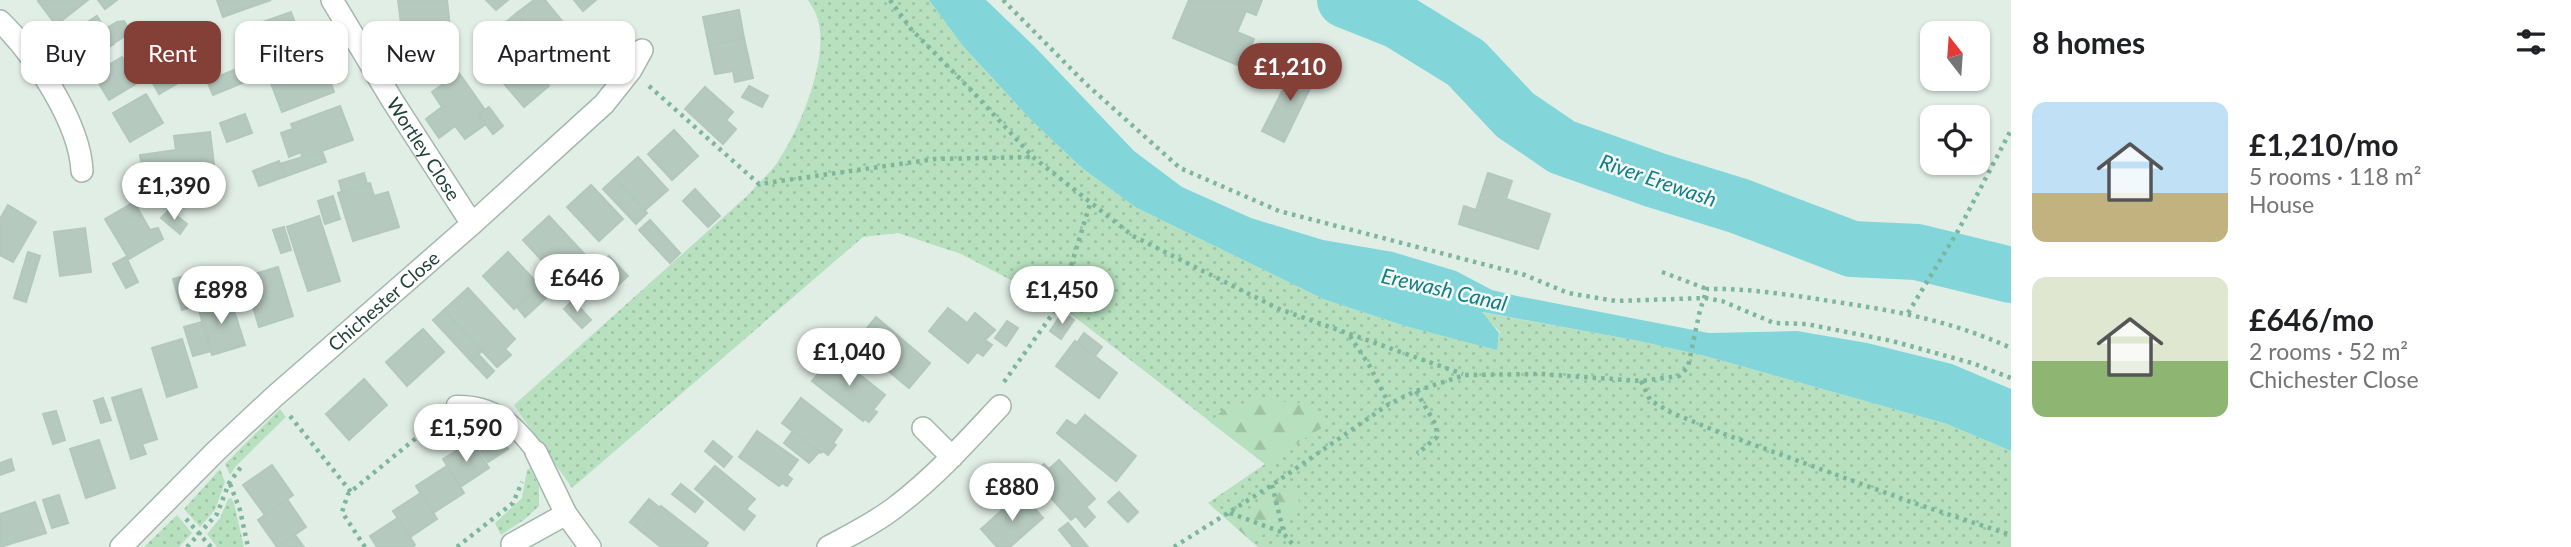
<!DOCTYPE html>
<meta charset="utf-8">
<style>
body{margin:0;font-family:Lato,sans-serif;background:#f2f2f2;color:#202124;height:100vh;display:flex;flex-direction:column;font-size:26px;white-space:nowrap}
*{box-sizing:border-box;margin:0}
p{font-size:23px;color:#757577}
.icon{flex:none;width:38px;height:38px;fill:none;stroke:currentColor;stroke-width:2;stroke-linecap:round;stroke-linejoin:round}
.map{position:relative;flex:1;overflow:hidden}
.sheet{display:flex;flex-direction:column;background:#fff;width:560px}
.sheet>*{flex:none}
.banner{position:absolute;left:21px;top:21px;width:665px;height:63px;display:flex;gap:14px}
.needle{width:46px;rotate:343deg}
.buttons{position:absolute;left:1920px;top:21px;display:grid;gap:14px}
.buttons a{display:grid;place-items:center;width:70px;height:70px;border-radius:14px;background:#fff;box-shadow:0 2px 5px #0004;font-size:35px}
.price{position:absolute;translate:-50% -60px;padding:0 16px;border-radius:24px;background:#fff;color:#222;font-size:23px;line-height:46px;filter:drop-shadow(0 2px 4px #0008)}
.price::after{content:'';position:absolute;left:50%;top:42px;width:21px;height:16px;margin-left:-10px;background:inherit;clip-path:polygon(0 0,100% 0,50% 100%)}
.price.active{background:#843f37;color:#fff}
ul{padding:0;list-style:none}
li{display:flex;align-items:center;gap:21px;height:175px;padding:0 21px}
li span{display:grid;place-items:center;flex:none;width:196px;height:140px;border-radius:14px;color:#555}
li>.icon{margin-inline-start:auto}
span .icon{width:84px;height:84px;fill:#fffc;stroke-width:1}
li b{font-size:30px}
h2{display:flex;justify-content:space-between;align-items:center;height:84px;padding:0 21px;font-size:30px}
.chip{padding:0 24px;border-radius:14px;background:#fff;box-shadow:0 2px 5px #0004;font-size:24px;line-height:63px}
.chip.active{background:#843f37;color:#fff}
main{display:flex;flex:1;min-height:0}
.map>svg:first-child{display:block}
.grass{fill:url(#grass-dots)}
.forest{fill:url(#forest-firs)}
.water{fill:#82d6d9}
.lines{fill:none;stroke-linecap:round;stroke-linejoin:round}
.river{stroke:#82d6d9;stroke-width:56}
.building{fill:#b6c9bf;stroke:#b3c8bd;stroke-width:2}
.lane-casing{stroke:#a3b7ad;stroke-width:21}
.street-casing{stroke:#a3b7ad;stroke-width:24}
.path{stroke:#7eb59d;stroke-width:4.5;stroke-dasharray:3.5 5;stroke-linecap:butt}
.lane{stroke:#fff;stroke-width:18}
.street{stroke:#fff;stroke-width:21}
.labels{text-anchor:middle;stroke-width:5;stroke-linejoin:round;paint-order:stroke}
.street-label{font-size:19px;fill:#1f4134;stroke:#f2f9f5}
.water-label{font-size:21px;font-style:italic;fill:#117e84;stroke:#f2f9f5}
</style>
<main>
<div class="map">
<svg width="2011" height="547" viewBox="0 0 2011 547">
<defs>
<pattern id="grass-dots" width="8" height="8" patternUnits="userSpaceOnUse" patternTransform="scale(1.75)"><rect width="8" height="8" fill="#b7e1be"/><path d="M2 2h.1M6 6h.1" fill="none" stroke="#9dc2a4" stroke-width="1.8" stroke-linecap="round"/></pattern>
<pattern id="forest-firs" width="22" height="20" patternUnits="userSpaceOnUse" patternTransform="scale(1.75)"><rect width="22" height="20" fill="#b7e1be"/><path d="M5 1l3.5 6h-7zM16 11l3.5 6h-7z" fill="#9dc2a4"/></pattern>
</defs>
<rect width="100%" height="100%" fill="#e1eee6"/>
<!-- grass -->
<g class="grass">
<path d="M808,0H929L962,45L1031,120L1082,168L1135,207L1323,299L1405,326L1496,349L1500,332L1480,312L1639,341L1705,356L1947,424L2011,451V547H1258L1208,503L1265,464L1059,305L961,254L898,233L863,237L572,488L514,405L748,195C758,183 772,172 780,158C801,126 832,52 816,14C814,9 810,4 808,0Z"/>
<polygon points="280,409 286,417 237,465 230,475 225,464"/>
<polygon points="530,468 539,486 539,506 525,519 501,535 495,523 522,498 527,470"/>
<polygon points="220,469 225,482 215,510 200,527 184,509"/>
<polygon points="231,498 234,503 244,547 217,547 207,534 220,518 228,499"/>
<polygon points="177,515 192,533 179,547 144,547"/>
</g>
<!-- forest -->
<g class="forest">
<polygon points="1255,400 1301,403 1331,422 1265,464 1210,422 1224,409"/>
<polygon points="1293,489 1299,501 1296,508 1253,543 1229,521 1280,490"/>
</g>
<!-- water -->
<polygon class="water" points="929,0 986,0 1035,47 1134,151 1182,187 1251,218 1323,240 1393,252 1456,271 1492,290 1517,296 1709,333 1797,331 1867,343 1952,364 2011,389 2011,451 1947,424 1705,356 1639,341 1482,312 1499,333 1497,350 1405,326 1323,299 1135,207 1082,168 1031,120 962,45"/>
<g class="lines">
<!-- river -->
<polyline class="river" points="1345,0 1398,21 1466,63 1515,115 1562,147 1655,180 1739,206 1852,249 1917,252 2011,275"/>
</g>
<!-- building -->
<g class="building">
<polygon points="39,0 88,0 56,25 38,1"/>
<polygon points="98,0 117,0 105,9"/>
<polygon points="217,0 271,0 223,17"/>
<polygon points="398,0 447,0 450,27 402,32"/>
<polygon points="486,0 508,0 496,10"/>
<polygon points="534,0 545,0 571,32 562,39 571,51 558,62 517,13"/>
<polygon points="574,0 596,0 583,11"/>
<polygon points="1189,0 1262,0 1256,15 1246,11 1237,32 1254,39 1242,67 1173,38"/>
<polygon points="739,10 744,38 709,46 703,17"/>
<polygon points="291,12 302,42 251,61 240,30"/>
<polygon points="517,13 546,48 534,57 506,22"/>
<polygon points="97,16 114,44 84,63 67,35"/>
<polygon points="124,21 129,29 125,36 114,43 105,29 117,22"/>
<polygon points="211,23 215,34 192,42 188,31"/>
<polygon points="426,29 428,51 411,52 410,30"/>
<polygon points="744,38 753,78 735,82 733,71 715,74 709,46"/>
<polygon points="519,51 549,86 524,107 494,72"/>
<polygon points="151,54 161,69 109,100 93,74 122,57 129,68"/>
<polygon points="266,57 272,71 213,95 207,81"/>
<polygon points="322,58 334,92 282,112 269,78"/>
<polygon points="1296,64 1317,74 1284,142 1262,131"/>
<polygon points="178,68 185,79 159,94 153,83"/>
<polygon points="459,73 485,110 478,114 486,124 465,139 455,126 439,138 426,119 442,107 432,92"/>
<polygon points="749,86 768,96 762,107 742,97"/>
<polygon points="705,87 733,112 726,120 736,129 723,144 685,109"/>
<polygon points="146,94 163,123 130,142 113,113"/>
<polygon points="340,106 353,140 302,158 301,152 289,157 281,133 293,129 291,124"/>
<polygon points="489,107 503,126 493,134 478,114"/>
<polygon points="245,114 252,133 227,142 220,123"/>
<polygon points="674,130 698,156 672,180 648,154"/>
<polygon points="210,132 218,196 186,199 184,183 145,188 140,155 176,150 174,136"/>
<polygon points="322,151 326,162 284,177 280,164"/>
<polygon points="638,157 668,190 645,210 615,178"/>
<polygon points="279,161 284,177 259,186 253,171"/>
<polygon points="364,173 367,184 342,192 339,181"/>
<polygon points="1488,173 1512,181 1506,199 1550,214 1538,249 1459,224 1464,206 1476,210"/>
<polygon points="615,178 647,213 636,224 603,189"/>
<polygon points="370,183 374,196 388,192 399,227 353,241 338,193"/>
<polygon points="591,185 623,219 599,241 567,207"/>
<polygon points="695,189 720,216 708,227 683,201"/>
<polygon points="333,196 340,219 325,224 318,201"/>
<polygon points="134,202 150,230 158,228 163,239 129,259 105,219"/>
<polygon points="8,205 36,222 13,262 0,255 0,219"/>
<polygon points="169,210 187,224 180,234 161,218"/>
<polygon points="319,216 340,281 308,291 287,227"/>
<polygon points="549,216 589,259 565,280 559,273 556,276 523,240"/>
<polygon points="650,220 680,253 670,263 639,230"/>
<polygon points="284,227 291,250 281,253 273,230"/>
<polygon points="85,228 91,272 60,276 54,232"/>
<polygon points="28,252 40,256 26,302 14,298"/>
<polygon points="508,252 540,286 514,309 483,276"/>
<polygon points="609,256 628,276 617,286 598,266"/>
<polygon points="126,257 138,282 126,288 113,264"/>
<polygon points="581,266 590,276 583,288 575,290 565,280"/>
<polygon points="278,267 293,316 259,327 244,277"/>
<polygon points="242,271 248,292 235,296 229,275"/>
<polygon points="185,276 194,306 182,310 173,279"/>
<polygon points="468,288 515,339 505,349 511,355 497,367 444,310"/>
<polygon points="537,289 546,298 525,317 517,307"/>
<polygon points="230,298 245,345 212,355 198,307"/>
<polygon points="573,300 591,320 582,328 564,309"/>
<polygon points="948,308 967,323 975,313 995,330 985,340 992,345 983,356 977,352 968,363 929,331"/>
<polygon points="444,310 482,351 471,361 433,320"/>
<polygon points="1063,312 1074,320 1061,339 1050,331"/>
<polygon points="876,317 930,363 909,388 855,343"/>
<polygon points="1007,321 1018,328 1006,346 995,338"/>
<polygon points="202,322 211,351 193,356 184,327"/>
<polygon points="423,329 444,352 407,386 386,362"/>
<polygon points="1084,333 1102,347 1095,356 1077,343"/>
<polygon points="182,339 197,387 167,397 152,348"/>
<polygon points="1075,341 1117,373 1099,398 1056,366"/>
<polygon points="848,343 870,361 862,371 840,354"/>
<polygon points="478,354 494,371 487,378 471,361"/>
<polygon points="834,354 885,395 873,410 877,412 869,422 865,419 863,421 812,381"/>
<polygon points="364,379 387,405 349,440 326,414"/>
<polygon points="141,389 157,439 142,444 146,454 131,459 112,398"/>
<polygon points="103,398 111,420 101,423 94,401"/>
<polygon points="801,398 842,430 833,443 836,445 828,455 823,451 821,453 782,423"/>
<polygon points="56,411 65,440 53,444 43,414"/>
<polygon points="1085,415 1136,456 1116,481 1057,433 1067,420 1076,426"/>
<polygon points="491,421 508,449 488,462 470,434"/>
<polygon points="757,431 798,460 787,475 792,479 787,486 782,483 779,486 739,457"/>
<polygon points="793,431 819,452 809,463 784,443"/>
<polygon points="99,440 115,488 86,498 70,449"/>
<polygon points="472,441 489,468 460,487 443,459"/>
<polygon points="713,441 732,457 724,467 705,451"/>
<polygon points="11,459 14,470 0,475 0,463"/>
<polygon points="1059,460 1095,499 1086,507 1095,517 1085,527 1076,516 1071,520 1031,476 1044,464 1049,469"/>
<polygon points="272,465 293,495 265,515 243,485"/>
<polygon points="447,466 464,493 433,513 416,486"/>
<polygon points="715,466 755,499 746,509 755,516 744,530 695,489"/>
<polygon points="681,484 703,502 695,512 672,494"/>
<polygon points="1119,492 1138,512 1128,522 1108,502"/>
<polygon points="421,493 437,519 410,537 393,511"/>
<polygon points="1021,493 1043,518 1010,547 997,547 981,529"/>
<polygon points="59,495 68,523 52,528 43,500"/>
<polygon points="287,499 306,527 277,547 258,520"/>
<polygon points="649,499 660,508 641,531 630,522"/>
<polygon points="35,502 46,533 0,547 0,514"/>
<polygon points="661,506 708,543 705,547 661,547 641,531"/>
<polygon points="398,518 415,545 412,547 377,547 370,536"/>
<polygon points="1068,523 1088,547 1073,547 1059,530"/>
<polygon points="295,535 304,547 278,547"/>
</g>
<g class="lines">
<!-- lane casing -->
<g class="lane-casing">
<path id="lane" d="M456,405C494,404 514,423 536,452"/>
</g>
<!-- street casing -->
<g class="street-casing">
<g id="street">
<path id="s1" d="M332,0L392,100L472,224"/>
<path d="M0,21C34,54 80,123 82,171"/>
<polyline points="923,428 952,457"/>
<polyline points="536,452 566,514 590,547"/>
<polyline points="512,544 566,514"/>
<path id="s2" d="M121,547L216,451L275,396L472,224L604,104L631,70L642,50"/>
<path d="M828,547C852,534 877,522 898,505C936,476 968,440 1000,406"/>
</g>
</g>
<!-- path -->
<g class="path">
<polyline points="890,0 911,29 972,91 1033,157 1133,236 1279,309 1463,374"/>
<polyline points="1003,0 1086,84 1180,168 1279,211 1525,275 1568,293 1616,301 1705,298 1722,301 1774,323 1806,324 1892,341 1972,363 2011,378"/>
<polyline points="649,86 759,184 935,159 1032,157"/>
<polyline points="1662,272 1707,289"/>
<polyline points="1908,313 1958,231 2011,130"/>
<polyline points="1350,336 1369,365 1389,404"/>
<polyline points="1641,381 1650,400 1670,412 1716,431 1911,502 2011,535"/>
<polyline points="1004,382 1059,305 1090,204"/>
<polyline points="1416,391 1436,425 1437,437 1417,454"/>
<polyline points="290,416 351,492"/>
<polyline points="230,484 240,510 248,547"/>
<polyline points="1272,485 1284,534 1295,547"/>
<polyline points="1230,513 1284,533"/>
<polyline points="186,519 211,547"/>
<polyline points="187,547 217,514 229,483 241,467"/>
<polyline points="365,547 342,512 348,494 438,420"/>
<polyline points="457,547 513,503 522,482"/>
<path d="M1174,547L1272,485L1389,404L1416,391L1465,375L1540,374L1641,381L1679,376L1688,367L1700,310L1707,289C1748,288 1790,295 1830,301C1896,311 1949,320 2011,348"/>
</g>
<!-- lane -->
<use href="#lane" class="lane"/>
<!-- street -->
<use href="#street" class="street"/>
</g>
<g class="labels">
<!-- street labels -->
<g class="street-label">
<text dy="7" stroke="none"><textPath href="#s1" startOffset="175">Wortley Close</textPath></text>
<text dy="7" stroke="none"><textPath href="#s2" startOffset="360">Chichester Close</textPath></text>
</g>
<!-- water labels -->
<g class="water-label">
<text transform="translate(1658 181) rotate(19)" y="7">River Erewash</text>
<text transform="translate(1444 290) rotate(13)" y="7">Erewash Canal</text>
</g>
</g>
</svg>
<div class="buttons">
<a><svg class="needle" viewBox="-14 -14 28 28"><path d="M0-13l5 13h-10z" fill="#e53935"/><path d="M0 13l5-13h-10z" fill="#757577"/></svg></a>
<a><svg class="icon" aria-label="locate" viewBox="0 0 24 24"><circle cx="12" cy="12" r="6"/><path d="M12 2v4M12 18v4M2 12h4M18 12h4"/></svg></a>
</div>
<b class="price active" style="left:1290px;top:103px">£1,210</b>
<b class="price" style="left:174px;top:222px">£1,390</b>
<b class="price" style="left:577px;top:314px">£646</b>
<b class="price" style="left:221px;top:326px">£898</b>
<b class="price" style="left:1062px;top:326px">£1,450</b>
<b class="price" style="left:849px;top:388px">£1,040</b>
<b class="price" style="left:466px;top:464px">£1,590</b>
<b class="price" style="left:1012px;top:523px">£880</b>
<div class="banner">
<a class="chip">Buy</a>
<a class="chip active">Rent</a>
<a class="chip">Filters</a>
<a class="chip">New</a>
<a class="chip">Apartment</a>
</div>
</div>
<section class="sheet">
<h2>8 homes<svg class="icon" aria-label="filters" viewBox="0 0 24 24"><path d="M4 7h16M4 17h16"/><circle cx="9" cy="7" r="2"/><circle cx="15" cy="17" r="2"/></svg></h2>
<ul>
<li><span style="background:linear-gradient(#bfe0f5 65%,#c2b280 0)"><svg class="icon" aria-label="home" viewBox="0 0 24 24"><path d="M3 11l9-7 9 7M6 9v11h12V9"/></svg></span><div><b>£1,210/mo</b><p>5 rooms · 118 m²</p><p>House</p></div></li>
<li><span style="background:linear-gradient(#dfe7d0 60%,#8fb573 0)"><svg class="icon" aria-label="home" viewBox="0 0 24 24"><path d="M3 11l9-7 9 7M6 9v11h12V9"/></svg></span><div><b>£646/mo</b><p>2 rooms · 52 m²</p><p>Chichester Close</p></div></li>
</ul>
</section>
</main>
